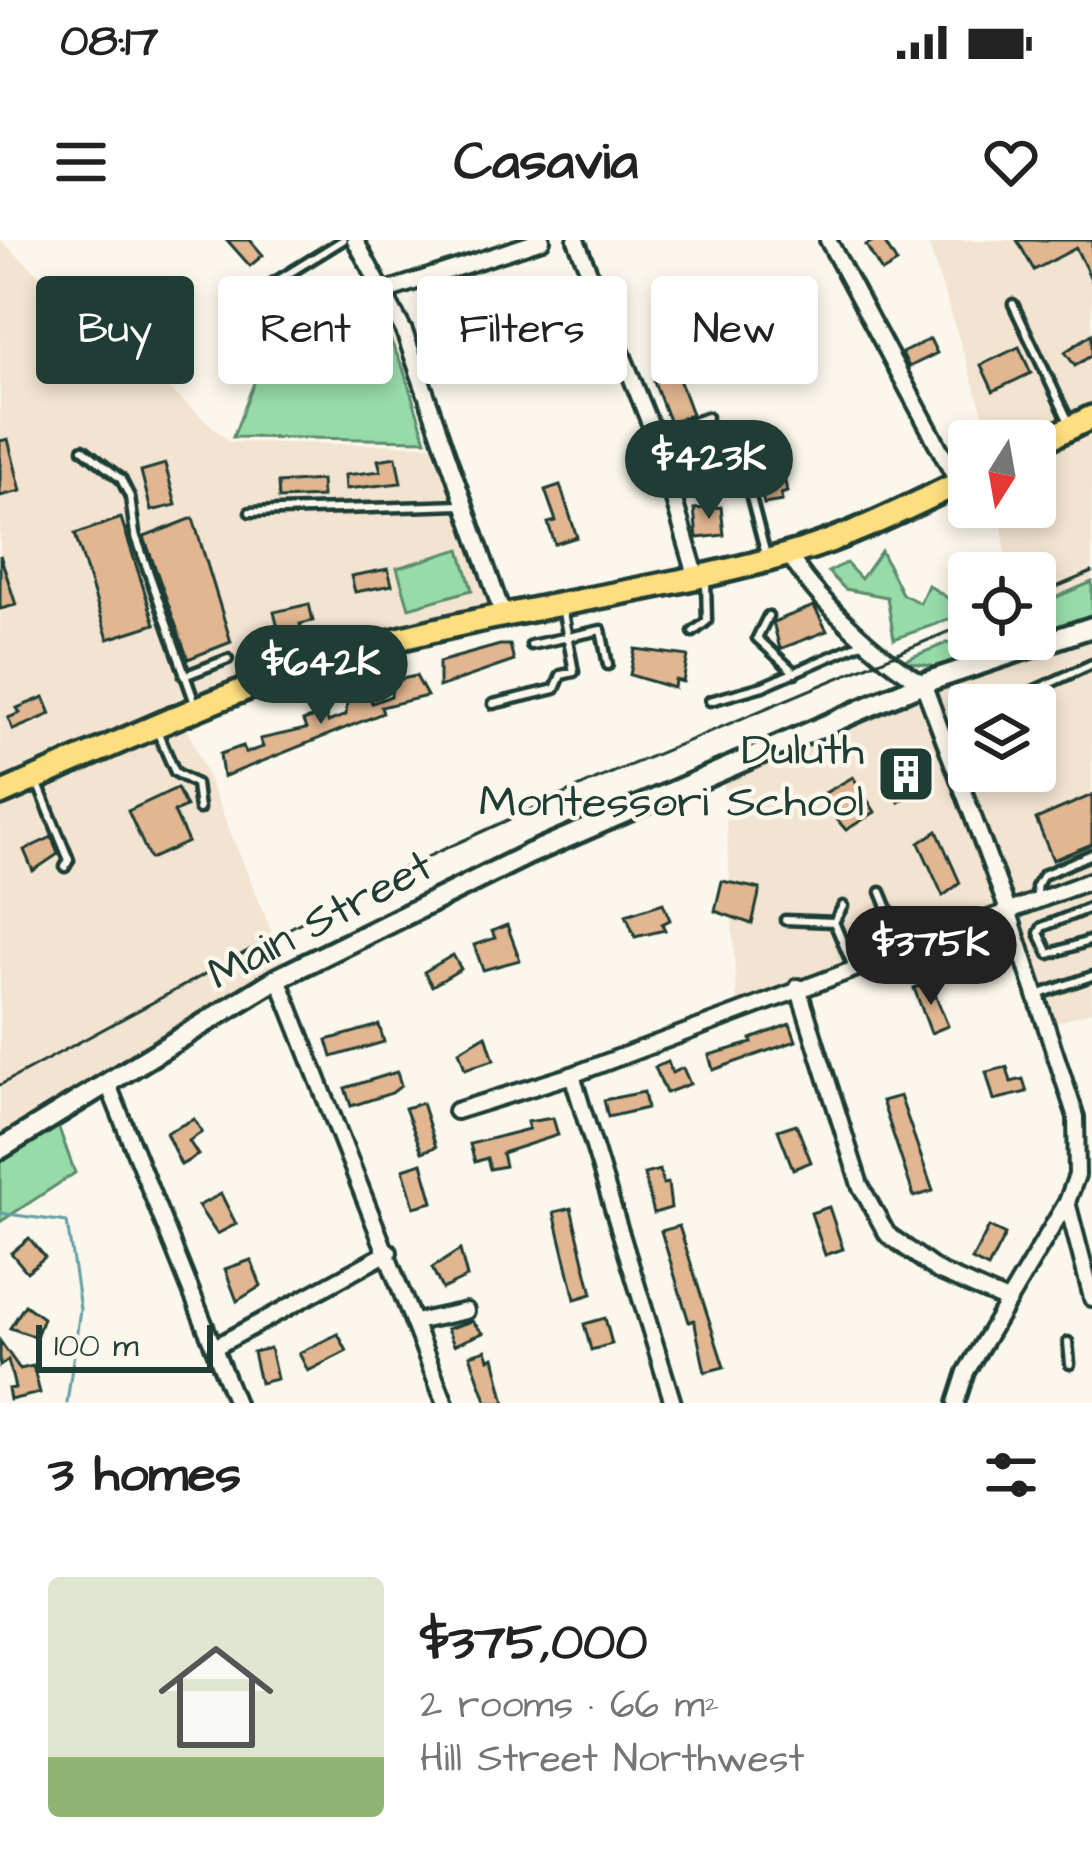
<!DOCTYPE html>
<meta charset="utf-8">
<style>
body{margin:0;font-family:"Architects Daughter",sans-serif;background:#f2f2f2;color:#222;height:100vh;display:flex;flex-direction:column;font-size:45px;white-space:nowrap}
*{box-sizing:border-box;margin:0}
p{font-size:39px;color:#767676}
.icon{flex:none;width:66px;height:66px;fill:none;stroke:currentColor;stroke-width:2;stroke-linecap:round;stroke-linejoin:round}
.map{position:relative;height:1163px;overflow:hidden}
.drawer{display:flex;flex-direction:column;background:#fff;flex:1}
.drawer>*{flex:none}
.top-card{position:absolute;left:36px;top:36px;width:1020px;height:108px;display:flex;gap:24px}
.needle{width:78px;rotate:191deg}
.fabs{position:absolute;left:948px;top:180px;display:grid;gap:24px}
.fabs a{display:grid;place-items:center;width:108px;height:108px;border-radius:12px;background:#fff;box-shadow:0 6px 18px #0003;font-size:60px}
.scale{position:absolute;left:36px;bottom:30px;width:177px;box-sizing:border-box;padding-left:12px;border:6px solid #1f3d34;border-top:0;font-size:33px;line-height:42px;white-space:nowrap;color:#1f3d34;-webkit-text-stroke:9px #fbf7ec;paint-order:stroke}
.price{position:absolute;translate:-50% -102px;padding:0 27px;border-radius:42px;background:#1f3d34;color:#fff;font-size:39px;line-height:78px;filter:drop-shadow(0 3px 6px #0008)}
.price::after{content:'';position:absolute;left:50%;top:72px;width:36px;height:27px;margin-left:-18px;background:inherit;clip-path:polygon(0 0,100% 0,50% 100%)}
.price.selected{background:#222;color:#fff}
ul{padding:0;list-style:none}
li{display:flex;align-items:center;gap:36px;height:300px;padding:0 48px}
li+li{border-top:3px solid #e0e0e0}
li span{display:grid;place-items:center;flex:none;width:336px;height:240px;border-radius:12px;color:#555}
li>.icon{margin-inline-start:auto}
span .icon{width:144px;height:144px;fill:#fffc;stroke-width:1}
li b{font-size:51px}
h2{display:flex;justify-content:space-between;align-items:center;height:144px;padding:0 48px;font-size:51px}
.pill{padding:0 42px;border-radius:12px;background:#fff;box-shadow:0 6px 18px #0003;font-size:42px;line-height:108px}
.pill.selected{background:#1f3d34;color:#fff}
.status{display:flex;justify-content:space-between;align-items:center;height:84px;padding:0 60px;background:#fff;direction:ltr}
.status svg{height:33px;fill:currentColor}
header{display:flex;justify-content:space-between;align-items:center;height:156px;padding:0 48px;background:#fff;font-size:54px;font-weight:800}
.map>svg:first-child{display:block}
.built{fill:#f3e4d1;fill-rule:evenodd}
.green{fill:#97dba8;stroke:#5b8c6e;stroke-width:3}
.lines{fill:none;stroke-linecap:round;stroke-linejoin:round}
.stream{stroke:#639ea4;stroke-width:3}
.building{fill:#e1b691;stroke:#1f3d34;stroke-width:3}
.lane-casing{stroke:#1f3d34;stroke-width:15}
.street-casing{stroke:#1f3d34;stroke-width:22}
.secondary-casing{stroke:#1f3d34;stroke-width:27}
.primary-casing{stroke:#1f3d34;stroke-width:30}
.lane{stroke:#fbf7ec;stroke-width:6}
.street{stroke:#fbf7ec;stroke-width:14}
.secondary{stroke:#fbf7ec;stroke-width:18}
.primary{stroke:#fedf80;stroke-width:21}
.rail{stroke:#1f3d34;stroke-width:3}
.labels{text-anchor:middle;stroke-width:9;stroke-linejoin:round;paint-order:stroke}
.poi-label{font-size:45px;fill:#1f3d34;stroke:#fbf7ec;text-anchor:end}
.street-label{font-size:45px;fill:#1f3d34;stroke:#fbf7ec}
</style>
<div class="status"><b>08:17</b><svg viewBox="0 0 49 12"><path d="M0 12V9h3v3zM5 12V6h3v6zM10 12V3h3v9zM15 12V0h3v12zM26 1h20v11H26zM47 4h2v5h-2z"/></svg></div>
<header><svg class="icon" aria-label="menu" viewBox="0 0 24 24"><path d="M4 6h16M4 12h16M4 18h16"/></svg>Casavia<svg class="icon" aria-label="heart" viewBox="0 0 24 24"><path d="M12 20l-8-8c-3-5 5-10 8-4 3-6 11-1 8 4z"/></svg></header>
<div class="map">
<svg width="1092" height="1163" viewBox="0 0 1092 1163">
<rect width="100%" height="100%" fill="#fbf7ec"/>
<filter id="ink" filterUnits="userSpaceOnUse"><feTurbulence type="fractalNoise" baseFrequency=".00833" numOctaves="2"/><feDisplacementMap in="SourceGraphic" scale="24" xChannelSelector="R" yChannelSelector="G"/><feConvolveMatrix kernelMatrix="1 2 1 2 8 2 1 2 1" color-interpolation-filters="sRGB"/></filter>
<g filter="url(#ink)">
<!-- built -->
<g class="built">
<polygon points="0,0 230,202 440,205 497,379 398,405 184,480 292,741 0,912"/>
<path d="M927,0H1092V771L1038,789L993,671L737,765L723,526L1035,399V333H1008L1000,267H1035V201H992ZM969,465H1035V531H969Z"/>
</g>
<!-- green -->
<g class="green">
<polygon points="368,51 403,128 426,200 233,197 273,94"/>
<polygon points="460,309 472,350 409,368 397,328"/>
<polygon points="881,311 902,354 920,363 928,345 949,359 962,343 969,355 967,373 894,399 887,357 845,349 828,332 846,323 861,339"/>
<polygon points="1092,342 1092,379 1035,399 1035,366"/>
<polygon points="969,394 969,399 1035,399 942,428 902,421"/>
<polygon points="56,880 75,933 0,982 0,912"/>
</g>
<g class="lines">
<!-- stream -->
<polyline class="stream" points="0,973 67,982 80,1069 67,1163"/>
</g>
<!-- building -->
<g class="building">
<polygon points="227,0 250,0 263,15 250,26"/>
<polygon points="875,0 883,0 897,23 882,32 866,5"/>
<polygon points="1017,0 1092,0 1092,41 1076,8 1034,30"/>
<polygon points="565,39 570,54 537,65 532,50"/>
<polygon points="305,42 314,58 282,76 273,60"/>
<polygon points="486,80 492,97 460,108 454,91"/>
<polygon points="1092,94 1092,115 1075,126 1065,112"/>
<polygon points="930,99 937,113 909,127 902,113"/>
<polygon points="1019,107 1031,133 993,151 981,125"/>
<polygon points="677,134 692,174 670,183 654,142"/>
<polygon points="702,192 711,222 683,231 674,200"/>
<polygon points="8,199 21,251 0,256 0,201"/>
<polygon points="396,217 401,243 346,249 345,235 381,231 378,220"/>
<polygon points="165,224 176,265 151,271 141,231"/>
<polygon points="773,231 775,237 784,236 787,252 781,254 782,261 764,264 758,238"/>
<polygon points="321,240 322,257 279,259 278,243"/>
<polygon points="560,245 577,297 555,304 548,283 556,281 545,250"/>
<polygon points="721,267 724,295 697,298 694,269"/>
<polygon points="121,278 155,384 108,399 75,294"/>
<polygon points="193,278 231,402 188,419 144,297"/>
<polygon points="0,315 16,365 0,369"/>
<polygon points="388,329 392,345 355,352 351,336"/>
<polygon points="309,364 313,381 300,384 303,395 281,400 274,372"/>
<polygon points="814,366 827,391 780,409 773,382"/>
<polygon points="500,405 510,405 514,421 439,447 439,422"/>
<polygon points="635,409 688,416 683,442 675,440 674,448 630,435"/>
<polygon points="416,436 427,456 381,467 383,473 223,537 220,514 243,506 245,513 263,507 260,499 306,489 303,481 325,473 328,482 346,475 347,462 369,454 372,463 391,456 392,441"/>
<polygon points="44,457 51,474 13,490 8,478 20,473 17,468"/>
<polygon points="914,508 928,544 899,562 882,523"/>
<polygon points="853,537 875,572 846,590 818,557"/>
<polygon points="177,548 186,567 174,572 188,602 150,619 128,571"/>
<polygon points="1092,555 1092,604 1053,620 1036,579"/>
<polygon points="937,591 960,643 943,656 919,603"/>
<polygon points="52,597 58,614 33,631 24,610"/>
<polygon points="722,641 760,649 752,684 715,671"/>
<polygon points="663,663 670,680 662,684 665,690 635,697 626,675"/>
<polygon points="507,685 520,720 483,730 474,705 495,698 492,691"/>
<polygon points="453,715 461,729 432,746 424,732"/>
<polygon points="930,742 948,786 931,793 914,748"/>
<polygon points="790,784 796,801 713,830 709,815 752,803 751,799"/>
<polygon points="379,785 384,802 332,817 327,800"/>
<polygon points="486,795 494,820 465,829 459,811"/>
<polygon points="668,822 672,833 683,828 690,844 666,853 655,827"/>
<polygon points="1007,827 1011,842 1023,839 1027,852 994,860 986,832"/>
<polygon points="397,832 401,846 392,853 351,866 345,848"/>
<polygon points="644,852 647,868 608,877 604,860"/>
<polygon points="900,856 933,951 914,957 882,861"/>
<polygon points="422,863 436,907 422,912 405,868"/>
<polygon points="553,878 558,895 502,913 505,926 490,929 487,918 475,922 470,904 529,889 527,882"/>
<polygon points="194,879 202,892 189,901 198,915 181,925 166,893"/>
<polygon points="796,884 811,922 793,929 778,890"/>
<polygon points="422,923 433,962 414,967 403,929"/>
<polygon points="660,930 663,944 668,943 671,968 654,973 644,934"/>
<polygon points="221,954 236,984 217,994 198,966"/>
<polygon points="829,967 843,1009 825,1015 811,973"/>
<polygon points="571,968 592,1054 575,1059 554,972"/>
<polygon points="679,986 724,1127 705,1132 694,1080 689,1082 661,991"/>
<polygon points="989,987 1005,995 988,1028 972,1020"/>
<polygon points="29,998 45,1017 27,1032 11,1013"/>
<polygon points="460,1010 467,1037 442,1049 432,1028"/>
<polygon points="251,1020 261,1046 237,1061 225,1029"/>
<polygon points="25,1065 43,1078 36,1097 10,1088"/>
<polygon points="605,1078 612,1104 591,1110 584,1084"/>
<polygon points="472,1081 483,1093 454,1105 447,1089"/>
<polygon points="338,1094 347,1111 308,1131 299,1113"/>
<polygon points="0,1101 20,1129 33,1126 40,1153 10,1160 8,1149 15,1148 8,1120 0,1126"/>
<polygon points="270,1108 277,1139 260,1143 253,1112"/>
<polygon points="486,1110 489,1119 494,1117 505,1163 487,1163 477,1135 470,1115"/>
</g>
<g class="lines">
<!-- lane casing -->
<g class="lane-casing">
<g id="lane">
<polyline points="257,53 343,0"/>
<polyline points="1013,64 1070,184"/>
<polyline points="658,195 707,177"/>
<polyline points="83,209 121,239 130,257 135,294 196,466"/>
<polyline points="762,218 747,242 766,315"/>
<polyline points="250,272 461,265"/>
<polyline points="768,376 757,398 795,433"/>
<polyline points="693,392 707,381 706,343"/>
<polyline points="531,405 601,390 608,425"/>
<polyline points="184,436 228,419"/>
<polyline points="710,461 763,446 866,401"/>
<polyline points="493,464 555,449 561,435 574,432 562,367"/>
<polyline points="1019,465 1033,451 1092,424"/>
<polyline points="157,491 175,532 196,544 199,569"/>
<polyline points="950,505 969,497"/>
<polyline points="37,542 69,620 65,627"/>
<polyline points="881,652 893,681"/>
<polyline points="1038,659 1036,647 1043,635 1092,614"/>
<polyline points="1092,667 1042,687 1039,693 1049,714 1092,700"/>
<polyline points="785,680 834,682 853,727"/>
<polyline points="834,682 843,666"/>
<polyline points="1040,754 1092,736"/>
<polyline points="1068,1102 1070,1124"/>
</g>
</g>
<!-- street casing -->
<g class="street-casing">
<g id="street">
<polyline points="355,0 404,91 502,372"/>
<polyline points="576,0 655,196 696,335"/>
<polyline points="828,0 958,243"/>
<polyline points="386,51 542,0"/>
<path d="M789,314C812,356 881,420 923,443L1009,673L1076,877L1077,935L1067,962L966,1132L956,1163"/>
<polyline points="278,738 445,1163"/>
<polyline points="798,747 860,945 887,994 938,1031 1007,1061"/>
<polyline points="572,835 673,1163"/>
<polyline points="107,842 236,1163"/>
<polyline points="456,871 572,835 1092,640"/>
<polyline points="1067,962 1092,1058"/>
<polyline points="415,1082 466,1071"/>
<polyline points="215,1107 389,1012"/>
</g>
</g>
<!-- secondary casing -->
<g class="secondary-casing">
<polyline id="secondary" points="0,909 278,738 529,614 923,443 1092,387"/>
</g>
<!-- primary casing -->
<g class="primary-casing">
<g id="primary">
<polyline points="1035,205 1092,177"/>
<path d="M0,554C117,504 234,447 356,411C499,368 650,355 793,313C855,295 911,266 969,238"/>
</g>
</g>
<!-- lane -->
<use href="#lane" class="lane"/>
<!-- street -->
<use href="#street" class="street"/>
<!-- secondary -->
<use href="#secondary" class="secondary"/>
<!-- primary -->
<use href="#primary" class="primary"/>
<!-- rail -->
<g class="rail">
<polyline points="1035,356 1092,332"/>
<polyline points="0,845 392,633 595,540 969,383"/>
</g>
</g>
</g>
<!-- icons -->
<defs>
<g id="building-square" transform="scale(3)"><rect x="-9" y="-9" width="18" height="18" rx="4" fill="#1f3d34" stroke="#fbf7ec"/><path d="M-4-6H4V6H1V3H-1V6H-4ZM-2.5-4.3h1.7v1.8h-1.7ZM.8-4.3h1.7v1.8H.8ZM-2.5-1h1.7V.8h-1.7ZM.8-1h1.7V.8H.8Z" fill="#fff"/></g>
</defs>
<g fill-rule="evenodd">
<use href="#building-square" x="906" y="534"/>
</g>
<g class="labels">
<!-- poi labels -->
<g class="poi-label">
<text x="864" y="524">Duluth<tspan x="864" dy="52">Montessori School</tspan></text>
</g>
<!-- street labels -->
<g class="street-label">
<text transform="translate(319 678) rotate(-28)" y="16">Main Street</text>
</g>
</g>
</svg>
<div class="fabs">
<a><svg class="needle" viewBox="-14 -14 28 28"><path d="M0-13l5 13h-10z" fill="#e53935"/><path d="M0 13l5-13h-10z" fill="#767676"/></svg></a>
<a><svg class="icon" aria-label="locate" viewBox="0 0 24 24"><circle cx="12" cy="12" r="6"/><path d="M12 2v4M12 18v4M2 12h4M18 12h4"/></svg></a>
<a><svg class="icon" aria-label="layers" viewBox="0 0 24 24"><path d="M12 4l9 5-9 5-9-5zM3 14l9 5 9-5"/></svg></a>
</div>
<div class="scale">100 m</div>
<b class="price" style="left:709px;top:282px">$423K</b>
<b class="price" style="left:321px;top:487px">$642K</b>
<b class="price selected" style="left:931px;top:768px">$375K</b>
<div class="top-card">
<a class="pill selected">Buy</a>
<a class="pill">Rent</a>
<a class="pill">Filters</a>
<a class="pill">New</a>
</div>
</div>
<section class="drawer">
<h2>3 homes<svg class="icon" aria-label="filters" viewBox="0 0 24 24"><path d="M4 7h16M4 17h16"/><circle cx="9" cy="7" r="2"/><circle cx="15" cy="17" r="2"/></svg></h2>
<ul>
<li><span style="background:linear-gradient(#dfe7d0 75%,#8fb573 0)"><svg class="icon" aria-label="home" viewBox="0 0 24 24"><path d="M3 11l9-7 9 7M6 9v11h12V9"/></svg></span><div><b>$375,000</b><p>2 rooms · 66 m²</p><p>Hill Street Northwest</p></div></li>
</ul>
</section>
